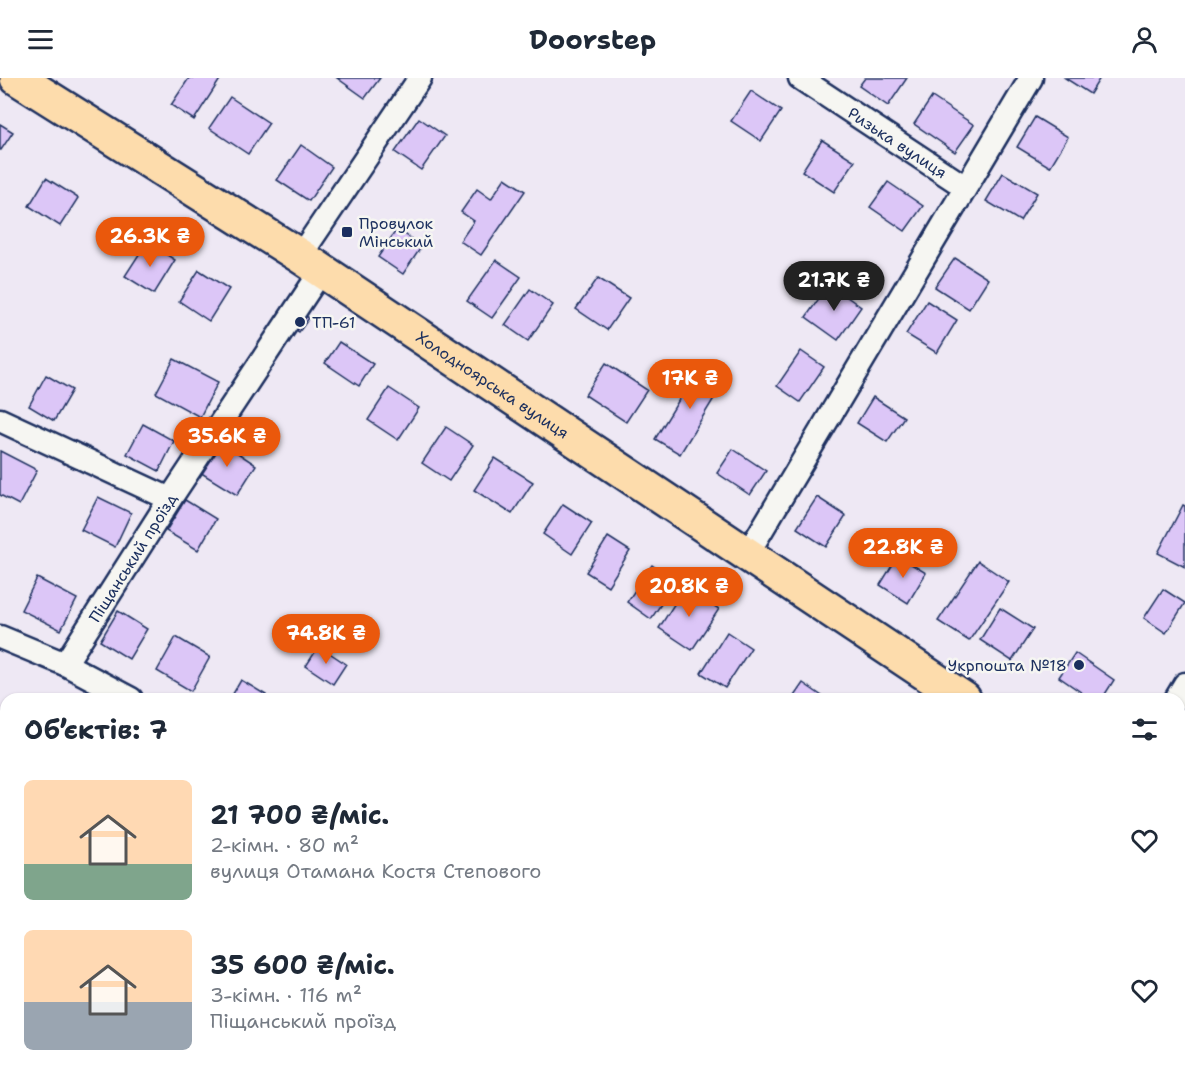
<!DOCTYPE html>
<html lang="uk">
<meta charset="utf-8">
<style>
body{margin:0;font-family:"Shantell Sans",sans-serif;background:#f2f2f3;color:#1f2937;height:100vh;display:flex;flex-direction:column;font-size:22px;white-space:nowrap}
*{box-sizing:border-box;margin:0}
p{font-size:20px;color:#747a83}
.icon{flex:none;width:33px;height:33px;fill:none;stroke:currentColor;stroke-width:2;stroke-linecap:round;stroke-linejoin:round}
.map{position:relative;flex:1;overflow:hidden}
.drawer{position:absolute;left:0px;top:615px;width:1185px;height:384px;display:flex;flex-direction:column;background:#fff;border-radius:18px 18px 0 0;box-shadow:0 2px 4px #0004}
.drawer>*{flex:none}
.price{position:absolute;translate:-50% -51px;padding:0 14px;border-radius:21px;background:#ea580c;color:#fff;font-size:20px;line-height:39px;filter:drop-shadow(0 2px 3px #0008)}
.price::after{content:'';position:absolute;left:50%;top:36px;width:18px;height:14px;margin-left:-9px;background:inherit;clip-path:polygon(0 0,100% 0,50% 100%)}
.price.on{background:#222;color:#fff}
ul{padding:0;list-style:none}
li{display:flex;align-items:center;gap:18px;height:150px;padding:0 24px}
li span{display:grid;place-items:center;flex:none;width:168px;height:120px;border-radius:9px;color:#555}
li>.icon{margin-inline-start:auto}
span .icon{width:72px;height:72px;fill:#fffc;stroke-width:1}
li b{font-size:26px}
h2{display:flex;justify-content:space-between;align-items:center;height:72px;padding:0 24px;font-size:26px}
header{display:flex;justify-content:space-between;align-items:center;height:78px;padding:0 24px;background:#fff;font-size:27px;font-weight:700}
.map>svg:first-child{display:block}
.grass{fill:url(#grass-dots);stroke:#5b8885;stroke-width:1.5}
.building{fill:#dcc6f7;stroke:#1b2f5e;stroke-width:1.5}
.lines{fill:none;stroke-linecap:round;stroke-linejoin:round}
.service-casing{stroke:#1b2f5e;stroke-width:16}
.minor-casing{stroke:#1b2f5e;stroke-width:27}
.primary-casing{stroke:#1b2f5e;stroke-width:38}
.service{stroke:#f6f6f2;stroke-width:12}
.minor{stroke:#f6f6f2;stroke-width:22}
.primary{stroke:#fddcac;stroke-width:33}
.poi-dot{fill:#1b2f5e;stroke:#f6f6f2;stroke-width:2}
.labels{text-anchor:middle;stroke-width:5;stroke-linejoin:round;paint-order:stroke}
.street-label{font-size:16px;fill:#1b2f5e;stroke:#f6f6f2}
.poi-label{font-size:16px;fill:#1b2f5e;stroke:#f6f6f2;text-anchor:start}
</style>
<header><svg class="icon" aria-label="menu" viewBox="0 0 24 24"><path d="M4 6h16M4 12h16M4 18h16"/></svg>Doorstep<svg class="icon" aria-label="person" viewBox="0 0 24 24"><circle cx="12" cy="8" r="4"/><path d="M4 21q1-7 8-7t8 7"/></svg></header>
<div class="map">
<svg width="1185" height="999" viewBox="0 0 1185 999">
<defs>
<pattern id="grass-dots" width="8" height="8" patternUnits="userSpaceOnUse" patternTransform="scale(1.5)"><rect width="8" height="8" fill="#9be0ac"/><path d="M2 2h.1M6 6h.1" fill="none" stroke="#85c096" stroke-width="1.8" stroke-linecap="round"/></pattern>
</defs>
<rect width="100%" height="100%" fill="#eee8f4"/>
<filter id="ink" filterUnits="userSpaceOnUse"><feTurbulence type="fractalNoise" baseFrequency=".0167" numOctaves="2"/><feDisplacementMap in="SourceGraphic" scale="12" xChannelSelector="R" yChannelSelector="G"/><feConvolveMatrix kernelMatrix="1 2 1 2 8 2 1 2 1" color-interpolation-filters="sRGB"/></filter>
<g filter="url(#ink)">
<!-- grass -->
<polygon class="grass" points="499,993 577,993 573,999 489,999"/>
<!-- building -->
<g class="building">
<polygon points="189,0 221,0 194,42 171,27"/>
<polygon points="337,0 380,0 365,20"/>
<polygon points="865,0 907,0 888,28 859,8"/>
<polygon points="1065,0 1100,0 1090,16"/>
<polygon points="751,13 781,33 761,63 731,43"/>
<polygon points="230,19 269,45 248,76 209,50"/>
<polygon points="932,19 974,47 955,74 914,46"/>
<polygon points="1035,39 1068,59 1050,89 1017,69"/>
<polygon points="419,40 445,58 421,92 395,74"/>
<polygon points="0,46 13,54 1,72 0,72"/>
<polygon points="822,62 855,83 834,114 802,93"/>
<polygon points="301,67 332,89 309,123 277,102"/>
<polygon points="1003,95 1037,115 1020,143 986,123"/>
<polygon points="46,100 78,120 60,148 29,128"/>
<polygon points="505,100 525,113 481,177 460,163 474,143 461,134 477,111 491,121"/>
<polygon points="888,104 923,128 905,153 870,129"/>
<polygon points="397,151 422,168 403,196 378,179"/>
<polygon points="147,164 175,182 154,216 125,198"/>
<polygon points="955,180 988,201 969,231 935,209"/>
<polygon points="496,182 521,199 492,240 467,223"/>
<polygon points="199,192 229,211 209,243 179,223"/>
<polygon points="598,200 629,220 607,252 576,231"/>
<polygon points="829,206 861,229 838,262 806,239"/>
<polygon points="530,211 553,227 528,263 505,247"/>
<polygon points="927,223 957,242 937,275 906,256"/>
<polygon points="301,235 309,240 299,254 291,249"/>
<polygon points="339,264 373,286 359,308 325,285"/>
<polygon points="801,273 824,289 800,324 777,308"/>
<polygon points="174,281 218,304 200,339 156,315"/>
<polygon points="606,285 647,312 626,344 585,317"/>
<polygon points="699,289 724,304 680,376 655,361"/>
<polygon points="46,297 72,312 54,343 29,328"/>
<polygon points="389,310 419,330 398,362 368,342"/>
<polygon points="873,319 904,339 887,364 857,345"/>
<polygon points="143,346 174,363 159,393 127,376"/>
<polygon points="446,349 473,367 449,403 422,385"/>
<polygon points="218,362 256,387 237,417 198,393"/>
<polygon points="733,371 766,393 750,417 717,395"/>
<polygon points="0,373 37,392 19,427 0,417"/>
<polygon points="495,380 533,404 512,436 474,412"/>
<polygon points="98,419 131,435 115,469 81,452"/>
<polygon points="817,419 846,438 826,469 797,450"/>
<polygon points="185,422 216,441 198,472 166,453"/>
<polygon points="563,426 592,445 572,476 543,456"/>
<polygon points="1183,427 1185,428 1185,489 1158,475"/>
<polygon points="608,459 630,473 608,508 586,494"/>
<polygon points="898,478 926,495 908,525 880,507"/>
<polygon points="978,483 1009,504 969,563 938,543"/>
<polygon points="652,487 676,504 651,541 627,524"/>
<polygon points="37,500 77,521 61,552 21,532"/>
<polygon points="685,509 719,531 692,572 659,550"/>
<polygon points="1163,511 1185,525 1166,555 1144,540"/>
<polygon points="1000,530 1033,551 1012,583 980,562"/>
<polygon points="118,533 147,551 129,581 100,563"/>
<polygon points="727,554 751,570 725,610 701,595"/>
<polygon points="176,559 210,579 191,613 157,593"/>
<polygon points="319,568 346,586 333,606 306,588"/>
<polygon points="1075,575 1114,602 1102,621 1091,621 1059,599"/>
<polygon points="241,602 266,617 263,621 230,621"/>
<polygon points="803,605 822,618 821,621 792,621"/>
<polygon points="0,638 6,642 6,694 0,691"/>
<polygon points="0,792 6,795 6,806 0,816"/>
<polygon points="1184,854 1185,854 1185,924 1179,920 1179,861"/>
<polygon points="0,920 6,923 6,965 1,976"/>
<polygon points="30,993 51,993 49,999"/>
<polygon points="172,993 181,993 192,999 168,999"/>
<polygon points="859,993 888,993 897,999 855,999"/>
</g>
<g class="lines">
<!-- service casing -->
<g class="service-casing">
<polyline id="service" points="0,740 6,745"/>
</g>
<!-- minor casing -->
<g class="minor-casing">
<g id="minor">
<path id="s1" d="M800,0L965,109"/>
<polyline points="300,178 420,0"/>
<polyline points="0,342 170,421"/>
<polyline points="748,475 1031,0"/>
<polyline points="0,559 65,586 131,621"/>
<path id="s2" d="M65,586L170,421L322,192"/>
<polyline points="1176,621 1185,606"/>
<polyline points="0,864 6,866"/>
<polyline points="291,993 304,999"/>
<polyline points="754,993 763,999"/>
<polyline points="444,999 447,993"/>
<polyline points="472,999 479,993"/>
<polyline points="925,999 929,993"/>
</g>
</g>
<!-- primary casing -->
<g class="primary-casing">
<g id="primary">
<path id="s3" d="M17,0L300,178L964,621"/>
<polyline points="1179,769 1185,773"/>
</g>
</g>
<!-- service -->
<use href="#service" class="service"/>
<!-- minor -->
<use href="#minor" class="minor"/>
<!-- primary -->
<use href="#primary" class="primary"/>
</g>
</g>
<!-- markers -->
<g class="poi-dot">
<rect x="341" y="148" width="12" height="12" rx="3"/>
<circle cx="300" cy="244" r="6"/>
<circle cx="1079" cy="587" r="6"/>
</g>
<g class="labels">
<!-- street labels -->
<g class="street-label">
<text dy="6" stroke="none"><textPath href="#s1" startOffset="117">Ризька вулиця</textPath></text>
<text dy="6" stroke="none"><textPath href="#s3" startOffset="566">Холодноярська вулиця</textPath></text>
<text dy="6" stroke="none"><textPath href="#s2" startOffset="126">Піщанський проїзд</textPath></text>
</g>
<!-- poi labels -->
<g class="poi-label">
<text x="359" y="151">Провулок<tspan x="359" dy="18">Мінський</tspan></text>
<text x="312" y="250">ТП-61</text>
<text x="1067" y="593" text-anchor="end">Укрпошта №18</text>
</g>
</g>
</svg>
<b class="price" style="left:150px;top:190px">26.3K ₴</b>
<b class="price on" style="left:834px;top:234px">21.7K ₴</b>
<b class="price" style="left:690px;top:332px">17K ₴</b>
<b class="price" style="left:227px;top:390px">35.6K ₴</b>
<b class="price" style="left:903px;top:501px">22.8K ₴</b>
<b class="price" style="left:689px;top:540px">20.8K ₴</b>
<b class="price" style="left:326px;top:587px">74.8K ₴</b>
<section class="drawer">
<h2>Об’єктів: 7<svg class="icon" aria-label="filters" viewBox="0 0 24 24"><path d="M4 7h16M4 17h16"/><circle cx="9" cy="7" r="2"/><circle cx="15" cy="17" r="2"/></svg></h2>
<ul>
<li><span style="background:linear-gradient(#ffd9b3 70%,#7fa58c 0)"><svg class="icon" aria-label="home" viewBox="0 0 24 24"><path d="M3 11l9-7 9 7M6 9v11h12V9"/></svg></span><div><b>21 700 ₴/міс.</b><p>2-кімн. · 80 m²</p><p>вулиця Отамана Костя Степового</p></div><svg class="icon" aria-label="heart" viewBox="0 0 24 24"><path d="M12 20l-8-8c-3-5 5-10 8-4 3-6 11-1 8 4z"/></svg></li>
<li><span style="background:linear-gradient(#ffd9b3 60%,#9aa5b1 0)"><svg class="icon" aria-label="home" viewBox="0 0 24 24"><path d="M3 11l9-7 9 7M6 9v11h12V9"/></svg></span><div><b>35 600 ₴/міс.</b><p>3-кімн. · 116 m²</p><p>Піщанський проїзд</p></div><svg class="icon" aria-label="heart" viewBox="0 0 24 24"><path d="M12 20l-8-8c-3-5 5-10 8-4 3-6 11-1 8 4z"/></svg></li>
</ul>
</section>
</div>
